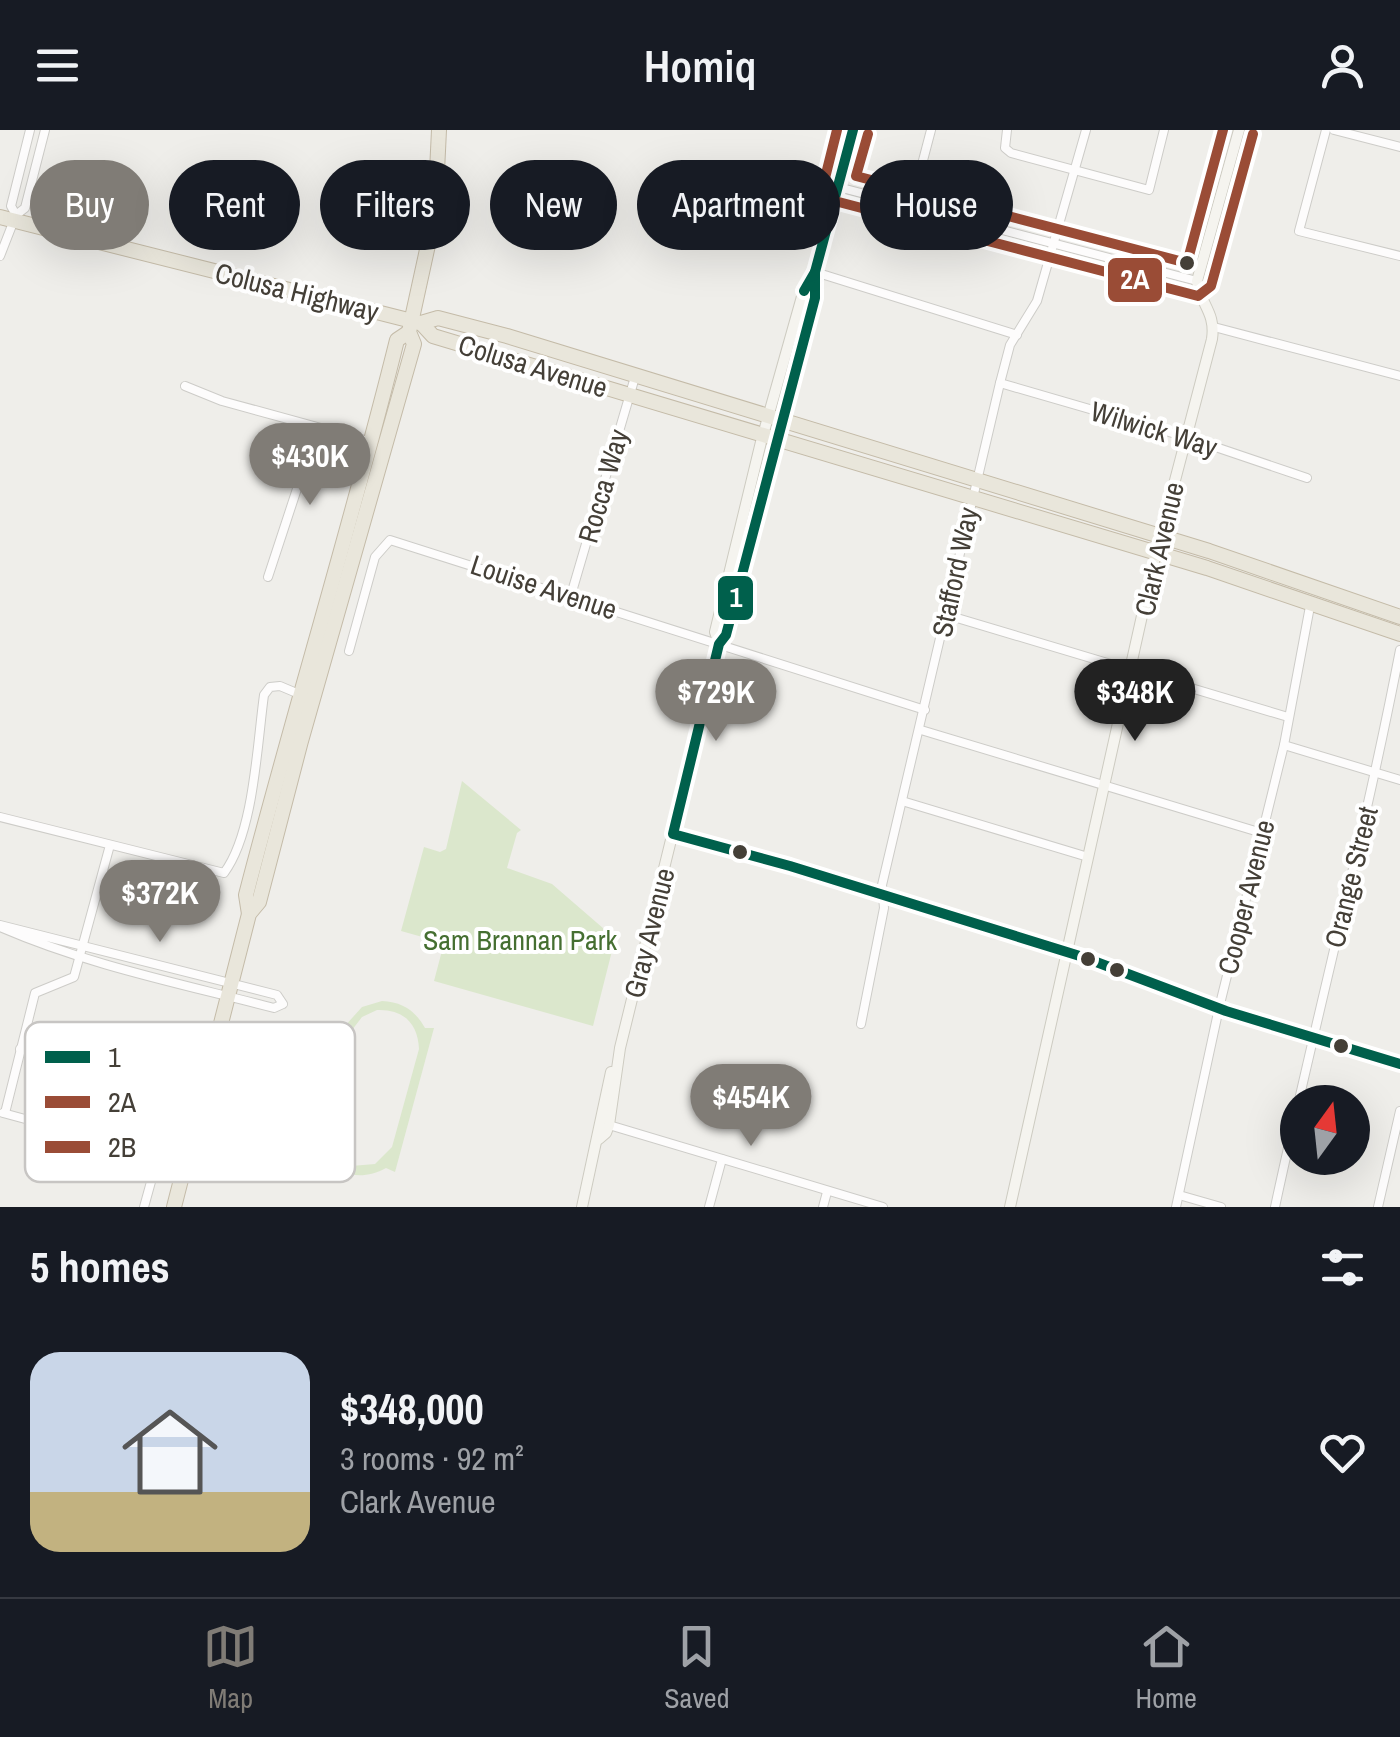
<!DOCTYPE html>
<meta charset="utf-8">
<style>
body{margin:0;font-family:"Archivo Narrow",sans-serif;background:#242831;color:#f1f3f6;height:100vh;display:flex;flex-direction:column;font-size:38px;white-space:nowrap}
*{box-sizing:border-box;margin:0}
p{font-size:32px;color:#9ea1a6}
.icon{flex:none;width:55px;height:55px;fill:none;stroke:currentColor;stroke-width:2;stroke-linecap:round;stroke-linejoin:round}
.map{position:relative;height:1077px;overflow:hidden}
.drawer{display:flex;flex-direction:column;background:#171b24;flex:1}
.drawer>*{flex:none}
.guide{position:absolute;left:30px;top:30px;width:1340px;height:90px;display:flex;gap:20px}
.needle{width:65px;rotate:15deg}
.buttons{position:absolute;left:1280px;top:955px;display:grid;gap:20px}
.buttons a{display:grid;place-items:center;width:90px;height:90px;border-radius:50%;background:#171b24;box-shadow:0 10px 40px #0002;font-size:50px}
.price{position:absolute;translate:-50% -85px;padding:0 22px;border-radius:35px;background:#807c76;color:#fff;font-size:32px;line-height:65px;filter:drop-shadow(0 2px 5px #0008)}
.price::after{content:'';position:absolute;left:50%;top:60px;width:30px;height:22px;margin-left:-15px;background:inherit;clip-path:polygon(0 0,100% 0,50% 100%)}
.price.active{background:#222;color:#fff}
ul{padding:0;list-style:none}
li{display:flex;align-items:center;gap:30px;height:250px;padding:0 30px}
li span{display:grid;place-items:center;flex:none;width:280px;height:200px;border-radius:30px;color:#555}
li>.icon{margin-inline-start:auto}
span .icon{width:120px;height:120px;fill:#fffc;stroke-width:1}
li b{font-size:42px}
h2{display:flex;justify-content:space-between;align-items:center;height:120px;padding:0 30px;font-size:42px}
.pill{padding:0 35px;border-radius:45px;background:#171b24;box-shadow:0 10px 40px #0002;font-size:35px;line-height:90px}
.pill.active{background:#807c76;color:#fff}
header{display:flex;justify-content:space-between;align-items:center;height:130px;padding:0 30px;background:#171b24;font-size:45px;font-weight:600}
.tab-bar{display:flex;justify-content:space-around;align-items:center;height:140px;border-top:2px solid #363941;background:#171b24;font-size:28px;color:#9ea1a6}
.tab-bar a{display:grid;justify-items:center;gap:5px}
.tab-bar .active{color:#807c76}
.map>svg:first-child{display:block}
.green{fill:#dbe7cc;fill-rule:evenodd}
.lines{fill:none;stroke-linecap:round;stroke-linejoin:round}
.street-casing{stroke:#cdccc8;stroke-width:10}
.secondary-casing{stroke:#cdcbc1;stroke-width:12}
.highway-casing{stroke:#c4bba8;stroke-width:16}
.street{stroke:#fdfcfc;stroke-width:8}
.secondary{stroke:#f5f4ef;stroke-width:10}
.highway{stroke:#e9e6db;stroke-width:14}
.bus-1-casing{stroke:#fff;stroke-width:18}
.bus-2-casing{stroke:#fff;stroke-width:18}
.bus-3-casing{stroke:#fff;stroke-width:18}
.bus-1{stroke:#00604c;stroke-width:10}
.bus-2{stroke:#9a4c36;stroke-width:10}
.bus-3{stroke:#9a4c36;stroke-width:10}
.bus-dot{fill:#443f37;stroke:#fff;stroke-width:4}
.labels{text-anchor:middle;stroke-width:8;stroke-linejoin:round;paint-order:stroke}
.street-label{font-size:28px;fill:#443f37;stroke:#fff}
.park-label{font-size:28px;fill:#456f31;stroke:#fff}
.key{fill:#fff;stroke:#c7c5c3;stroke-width:2.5}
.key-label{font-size:28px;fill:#443f37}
.line-badge{stroke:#fff;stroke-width:4}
.badge-label{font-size:28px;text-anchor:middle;font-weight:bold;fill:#fff}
</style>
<header><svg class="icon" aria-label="menu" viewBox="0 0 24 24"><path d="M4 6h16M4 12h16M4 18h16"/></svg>Homiq<svg class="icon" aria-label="person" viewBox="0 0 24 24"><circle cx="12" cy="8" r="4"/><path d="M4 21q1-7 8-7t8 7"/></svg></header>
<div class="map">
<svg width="1400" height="1077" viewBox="0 0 1400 1077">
<rect width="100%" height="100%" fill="#efeeea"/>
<!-- green -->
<g class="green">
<polygon points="462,651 521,700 517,703 507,738 552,754 611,805 613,817 593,896 434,851 444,813 401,801 424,717 440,722 446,719"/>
<path d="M382,871C402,872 415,880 425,898H434L395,1042L386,1038C352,1057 316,1037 316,998L344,897L362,877ZM377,880C403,879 418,893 419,919L392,1017L375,1034L351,1036L331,1022L324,999L352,900L362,887Z"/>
</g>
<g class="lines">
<!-- street casing -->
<g class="street-casing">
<g id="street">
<polyline points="1007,0 1005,18 1011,23 1149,60 1164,0"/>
<polyline points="1326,0 1299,101 1400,126"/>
<polyline points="1334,0 1400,17"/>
<polyline points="838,57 1197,151"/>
<polyline points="911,76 931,0"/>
<polyline points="16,85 11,76 30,0"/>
<polyline points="0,126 16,85 25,78 45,0"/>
<polyline points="815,142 1017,205"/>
<polyline points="1214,197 1400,246"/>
<polyline points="1000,253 1186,307 1307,348"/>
<polyline points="185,256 222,271 372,312"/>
<polyline points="268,447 317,298"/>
<polyline points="571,465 635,247"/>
<polyline points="947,485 1288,587"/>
<polyline points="349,521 375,427 390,410 925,580"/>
<polyline points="921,600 1262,703"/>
<polyline points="1284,615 1400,650"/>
<polyline points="902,671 1088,727"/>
<path d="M0,687L224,743C254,703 257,615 264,565L270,557L280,556L299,564"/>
<polyline points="673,704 790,736 1083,827 1226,881 1400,934"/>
<path d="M0,795L277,865L283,874L274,878C182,854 87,835 0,797"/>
<polyline points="861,894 884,778 882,755 1000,253 1010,215 1037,171 1086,0"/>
<polyline points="20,919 85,934 74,971"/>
<polyline points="3,983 158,1025"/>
<polyline points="5,983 35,863 74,847 110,715"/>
<polyline points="609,995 883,1077"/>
<polyline points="89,1006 101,956"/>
<polyline points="1179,1065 1221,1077"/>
<polyline points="144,1077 172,976 167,956"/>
<polyline points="709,1077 722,1029"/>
<polyline points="823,1077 827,1062"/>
<polyline points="1176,1077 1219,878 1284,615 1311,471"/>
<path d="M1275,1077C1315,891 1364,707 1400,520"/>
<polyline points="1378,1077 1400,981"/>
</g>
</g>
<!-- secondary casing -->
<g class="secondary-casing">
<g id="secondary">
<polyline points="719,514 715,502 761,312 803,163 815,142 853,0"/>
<polyline points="599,1009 606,1003 609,995 620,918 719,514 726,505 815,168 815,142"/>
<polyline points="582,1077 611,942"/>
<path d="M1010,1077L1156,423L1212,209C1216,182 1200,174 1197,151L1239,0"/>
</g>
</g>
<!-- highway casing -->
<g class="highway-casing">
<g id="highway">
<polyline points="0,87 420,193"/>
<polyline points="421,193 433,206 1207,438 1400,504"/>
<polyline points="421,193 438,188 507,206 1209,421 1400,487"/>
<path d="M249,784L246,765C294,580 351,396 397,210L409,202"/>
<polyline points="174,1077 249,784 259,772 301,611 414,214 409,202 435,83 439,0"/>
</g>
</g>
<!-- street -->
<use href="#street" class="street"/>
<!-- secondary -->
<use href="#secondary" class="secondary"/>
<!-- highway -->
<use href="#highway" class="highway"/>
<!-- bus-1 casing -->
<g class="bus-1-casing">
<g id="bus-1">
<polyline points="815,142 815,168 726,505 719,514 673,704 790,736 1083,827 1226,881 1400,934"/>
<polyline points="804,161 815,142 853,0"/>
</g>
</g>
<!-- bus-2 casing -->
<g class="bus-2-casing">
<polyline id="bus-2" points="837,0 823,56 825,65 831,70 1198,166 1211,156 1253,4"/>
</g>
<!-- bus-3 casing -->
<g class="bus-3-casing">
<polyline id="bus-3" points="868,4 856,46 1187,133 1223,0"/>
</g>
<!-- bus-1 -->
<use href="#bus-1" class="bus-1"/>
<!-- bus-2 -->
<use href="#bus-2" class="bus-2"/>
<!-- bus-3 -->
<use href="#bus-3" class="bus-3"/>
</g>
<!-- markers -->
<g class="bus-dot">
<circle cx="1187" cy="133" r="9"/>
<circle cx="740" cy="722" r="9"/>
<circle cx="1088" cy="829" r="9"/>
<circle cx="1117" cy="840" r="9"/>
<circle cx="1341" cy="916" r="9"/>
</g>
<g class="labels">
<!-- street labels -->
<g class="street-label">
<text transform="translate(297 162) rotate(14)" y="10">Colusa Highway</text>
<text transform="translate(533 236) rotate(17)" y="10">Colusa Avenue</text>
<text transform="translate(1154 299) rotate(17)" y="10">Wilwick Way</text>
<text transform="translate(603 356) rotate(-74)" y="10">Rocca Way</text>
<text transform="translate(1159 419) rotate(-77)" y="10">Clark Avenue</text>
<text transform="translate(955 442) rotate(-78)" y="10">Stafford Way</text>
<text transform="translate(544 457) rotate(18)" y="10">Louise Avenue</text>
<text transform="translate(1351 747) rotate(-76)" y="10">Orange Street</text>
<text transform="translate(1246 767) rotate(-76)" y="10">Cooper Avenue</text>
<text transform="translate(649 803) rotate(-76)" y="10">Gray Avenue</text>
</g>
<!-- park labels -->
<g class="park-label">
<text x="520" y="820">Sam Brannan Park</text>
</g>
</g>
<!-- legend -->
<rect x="25" y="892" width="330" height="160" rx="15" class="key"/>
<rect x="45" y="921" width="45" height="12" fill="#00604c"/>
<rect x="45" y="966" width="45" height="12" fill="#9a4c36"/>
<rect x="45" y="1011" width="45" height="12" fill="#9a4c36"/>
<g class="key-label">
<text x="108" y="937">1</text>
<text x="108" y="982">2A</text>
<text x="108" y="1027">2B</text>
</g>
<g class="line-badge">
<rect x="1106" y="126" width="58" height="48" rx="10" fill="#9a4c36"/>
<rect x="716" y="444" width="39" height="48" rx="10" fill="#00604c"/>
</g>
<g class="badge-label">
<text x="1135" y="159">2A</text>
<text x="736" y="477">1</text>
</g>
</svg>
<div class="buttons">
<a><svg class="needle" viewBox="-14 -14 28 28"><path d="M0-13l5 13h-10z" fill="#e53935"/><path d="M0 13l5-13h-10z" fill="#9ea1a6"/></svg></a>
</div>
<b class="price" style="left:310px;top:378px">$430K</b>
<b class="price" style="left:716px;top:614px">$729K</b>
<b class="price active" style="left:1135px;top:614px">$348K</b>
<b class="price" style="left:160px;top:815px">$372K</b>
<b class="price" style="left:751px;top:1019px">$454K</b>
<div class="guide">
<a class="pill active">Buy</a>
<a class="pill">Rent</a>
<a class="pill">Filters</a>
<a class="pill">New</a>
<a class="pill">Apartment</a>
<a class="pill">House</a>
</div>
</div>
<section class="drawer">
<h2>5 homes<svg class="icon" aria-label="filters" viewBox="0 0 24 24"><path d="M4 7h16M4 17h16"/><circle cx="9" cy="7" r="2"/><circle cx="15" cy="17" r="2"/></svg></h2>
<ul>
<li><span style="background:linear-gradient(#c9d6e8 70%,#c2b280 0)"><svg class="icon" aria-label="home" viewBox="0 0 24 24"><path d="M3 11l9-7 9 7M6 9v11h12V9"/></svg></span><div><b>$348,000</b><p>3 rooms · 92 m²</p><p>Clark Avenue</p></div><svg class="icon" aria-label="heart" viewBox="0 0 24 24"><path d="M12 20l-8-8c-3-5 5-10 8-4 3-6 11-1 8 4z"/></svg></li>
</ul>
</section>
<nav class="tab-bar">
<a class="active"><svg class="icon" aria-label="map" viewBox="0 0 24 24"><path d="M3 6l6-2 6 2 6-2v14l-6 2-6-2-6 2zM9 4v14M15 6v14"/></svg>Map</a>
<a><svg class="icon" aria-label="saved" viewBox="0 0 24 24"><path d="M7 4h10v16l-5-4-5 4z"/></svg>Saved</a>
<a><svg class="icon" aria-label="home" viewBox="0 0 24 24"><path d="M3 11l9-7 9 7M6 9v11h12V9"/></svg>Home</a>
</nav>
